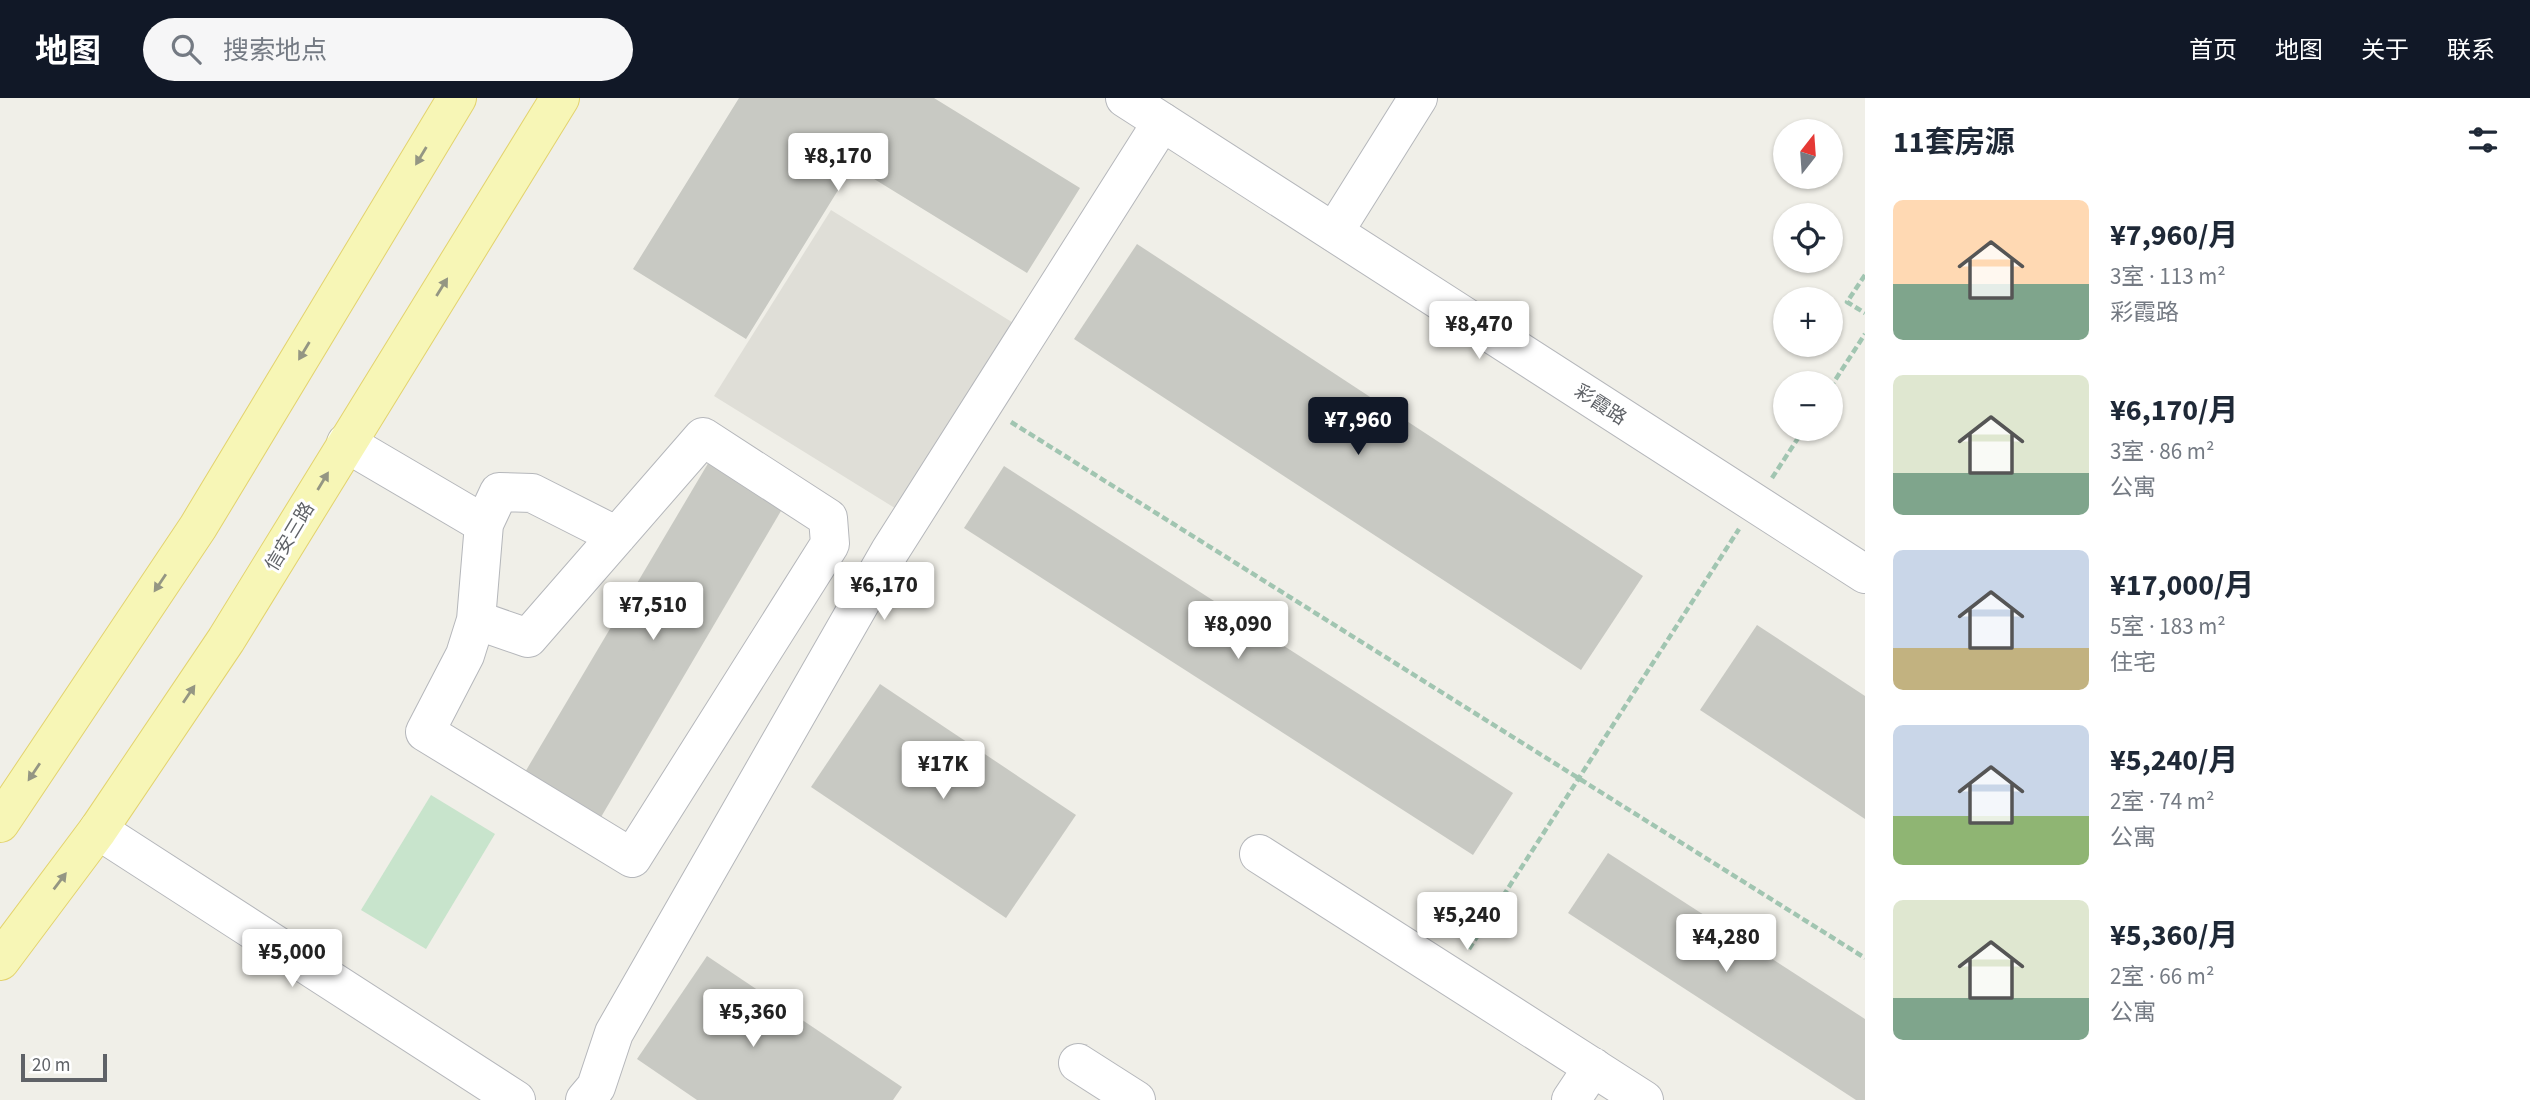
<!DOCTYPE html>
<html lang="zh">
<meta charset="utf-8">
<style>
body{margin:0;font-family:"Source Sans 3","Noto Sans SC",sans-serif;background:#f6f6f7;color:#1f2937;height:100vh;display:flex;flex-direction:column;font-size:26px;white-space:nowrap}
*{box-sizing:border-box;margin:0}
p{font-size:23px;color:#747a83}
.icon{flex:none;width:38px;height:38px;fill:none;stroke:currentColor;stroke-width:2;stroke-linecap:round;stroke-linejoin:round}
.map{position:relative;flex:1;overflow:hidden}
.details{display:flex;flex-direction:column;background:#fff;width:665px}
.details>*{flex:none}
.needle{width:46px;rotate:17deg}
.buttons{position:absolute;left:1773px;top:21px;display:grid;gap:14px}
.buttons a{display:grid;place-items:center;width:70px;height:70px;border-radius:50%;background:#fff;box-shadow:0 2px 5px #0004;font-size:35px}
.scale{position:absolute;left:21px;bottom:18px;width:86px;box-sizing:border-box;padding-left:7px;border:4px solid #5f6267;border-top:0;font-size:19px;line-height:24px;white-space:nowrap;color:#5f6267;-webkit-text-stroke:5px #fff;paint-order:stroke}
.price{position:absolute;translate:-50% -60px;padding:0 16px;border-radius:7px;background:#fff;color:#222;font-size:23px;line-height:46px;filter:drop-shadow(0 2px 4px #0008)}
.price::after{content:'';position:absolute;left:50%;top:42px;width:21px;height:16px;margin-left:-10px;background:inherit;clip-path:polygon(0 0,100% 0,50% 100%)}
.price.selected{background:#111827;color:#fff}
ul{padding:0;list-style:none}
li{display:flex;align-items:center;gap:21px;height:175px;padding:0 28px}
li span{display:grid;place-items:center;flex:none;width:196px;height:140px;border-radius:10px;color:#555}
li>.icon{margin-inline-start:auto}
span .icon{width:84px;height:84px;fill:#fffc;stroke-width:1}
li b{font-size:30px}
h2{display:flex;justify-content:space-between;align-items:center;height:84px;padding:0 28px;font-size:30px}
header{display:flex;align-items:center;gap:42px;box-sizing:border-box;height:98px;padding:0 35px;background:#111827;color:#fff}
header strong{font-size:33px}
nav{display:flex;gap:38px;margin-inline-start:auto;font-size:24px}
.search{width:490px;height:63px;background:#f6f6f7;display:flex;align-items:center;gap:18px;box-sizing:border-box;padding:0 24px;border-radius:38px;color:#747a83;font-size:26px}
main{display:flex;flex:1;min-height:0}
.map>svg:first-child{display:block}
.education{fill:#dfded7}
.green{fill:#c8e4cc}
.building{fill:#c8c9c3}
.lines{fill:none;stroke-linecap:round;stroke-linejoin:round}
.minor-casing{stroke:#b5b7bb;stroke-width:40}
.major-casing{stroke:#e3d36e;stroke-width:40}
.path{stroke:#a1c5b1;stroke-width:4.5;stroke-dasharray:7 3.5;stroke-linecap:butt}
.minor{stroke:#fff;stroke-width:38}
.major{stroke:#f7f6b6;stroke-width:38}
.oneway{fill:#949683}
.labels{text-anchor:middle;stroke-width:6;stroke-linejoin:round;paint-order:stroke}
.street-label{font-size:19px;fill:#5f6267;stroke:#fff}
</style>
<header>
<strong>地图</strong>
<div class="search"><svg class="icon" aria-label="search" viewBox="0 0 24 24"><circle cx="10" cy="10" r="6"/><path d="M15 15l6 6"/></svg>搜索地点</div>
<nav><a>首页</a><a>地图</a><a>关于</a><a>联系</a></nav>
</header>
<main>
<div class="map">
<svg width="1865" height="1002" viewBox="0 0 1865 1002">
<rect width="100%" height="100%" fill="#f0efe8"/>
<!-- education -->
<polygon class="education" points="831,112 1015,226 898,412 714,298"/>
<!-- green -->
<polygon class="green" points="431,697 495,736 426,851 361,812"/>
<!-- building -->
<g class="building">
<polygon points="739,0 934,0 1080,90 1027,175 853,68 746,241 633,171"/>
<polygon points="1137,146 1643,478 1581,572 1074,241"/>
<polygon points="713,357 788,401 594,731 518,686"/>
<polygon points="1004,368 1513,695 1473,757 964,430"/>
<polygon points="1757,527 1865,598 1865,721 1700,612"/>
<polygon points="880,586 1076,717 1006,820 811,689"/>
<polygon points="1608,755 1865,921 1865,1002 1856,1002 1568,815"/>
<polygon points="707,858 902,989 893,1002 697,1002 637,961"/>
</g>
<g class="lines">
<!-- minor casing -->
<g class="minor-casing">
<g id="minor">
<polyline points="1125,0 1865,476"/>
<polyline points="1334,134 1418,0"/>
<polyline points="346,345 484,426"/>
<polyline points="476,522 528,540 703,339 828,420 830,446 632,760 425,634 465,557 476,522 484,426 499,394 532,395 617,438"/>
<polyline points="98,732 516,1002"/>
<polyline points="1259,756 1644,1002"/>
<polyline points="1078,965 1136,1002"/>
<polyline points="585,1002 596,989 614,935 890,453 1162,24"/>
<polyline points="1571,1002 1593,969"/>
</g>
</g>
<!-- major casing -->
<g class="major-casing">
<g id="major">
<polyline points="0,725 198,429 457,0"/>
<polyline points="0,863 98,732 226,542 560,0"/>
</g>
</g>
<!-- path -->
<g class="path">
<polyline points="1865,177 1847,204 1865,215"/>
<polyline points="1830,290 1865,236"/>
<polyline points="1011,324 1865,860"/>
<polyline points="1772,380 1804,331"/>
<polyline points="1469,851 1739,431"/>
</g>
<!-- minor -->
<use href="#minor" class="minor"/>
<!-- major -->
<use href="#major" class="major"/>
</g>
<!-- one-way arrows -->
<defs><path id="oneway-solid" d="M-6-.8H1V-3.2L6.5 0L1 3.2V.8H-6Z" transform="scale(1.75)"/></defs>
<g class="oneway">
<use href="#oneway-solid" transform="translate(421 58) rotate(121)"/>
<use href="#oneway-solid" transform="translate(442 189) rotate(-58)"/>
<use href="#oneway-solid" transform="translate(304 253) rotate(121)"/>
<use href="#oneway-solid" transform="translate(323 383) rotate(-59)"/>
<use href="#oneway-solid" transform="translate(160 485) rotate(124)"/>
<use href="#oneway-solid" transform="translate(189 596) rotate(-56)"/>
<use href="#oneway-solid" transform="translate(34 674) rotate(124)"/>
<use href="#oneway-solid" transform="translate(60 783) rotate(-53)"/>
</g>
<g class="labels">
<!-- street labels -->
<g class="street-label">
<text transform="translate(1601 306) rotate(33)" y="7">彩霞路</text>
<text transform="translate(289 438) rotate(-59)" y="7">信安三路</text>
</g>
</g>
</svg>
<div class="buttons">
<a><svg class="needle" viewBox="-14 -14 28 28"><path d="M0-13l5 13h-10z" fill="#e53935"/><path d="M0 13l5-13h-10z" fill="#747a83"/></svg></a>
<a><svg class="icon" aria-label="locate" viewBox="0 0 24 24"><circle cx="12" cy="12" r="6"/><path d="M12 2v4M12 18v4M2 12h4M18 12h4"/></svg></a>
<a>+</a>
<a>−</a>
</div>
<div class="scale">20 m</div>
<b class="price" style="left:838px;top:95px">¥8,170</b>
<b class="price" style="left:1479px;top:263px">¥8,470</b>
<b class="price selected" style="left:1358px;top:359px">¥7,960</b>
<b class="price" style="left:884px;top:524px">¥6,170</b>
<b class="price" style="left:653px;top:544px">¥7,510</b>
<b class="price" style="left:1238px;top:563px">¥8,090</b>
<b class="price" style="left:943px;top:703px">¥17K</b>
<b class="price" style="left:1467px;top:854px">¥5,240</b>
<b class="price" style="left:1726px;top:876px">¥4,280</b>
<b class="price" style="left:292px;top:891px">¥5,000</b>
<b class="price" style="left:753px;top:951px">¥5,360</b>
</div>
<section class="details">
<h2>11套房源<svg class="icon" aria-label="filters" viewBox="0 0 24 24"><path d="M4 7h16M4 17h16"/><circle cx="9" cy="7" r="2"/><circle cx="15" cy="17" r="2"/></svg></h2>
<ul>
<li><span style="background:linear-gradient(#ffd9b3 60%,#7fa58c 0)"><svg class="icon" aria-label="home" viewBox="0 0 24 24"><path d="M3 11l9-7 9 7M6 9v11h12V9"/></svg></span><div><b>¥7,960/月</b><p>3室 · 113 m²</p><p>彩霞路</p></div></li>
<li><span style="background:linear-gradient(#dfe7d0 70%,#7fa58c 0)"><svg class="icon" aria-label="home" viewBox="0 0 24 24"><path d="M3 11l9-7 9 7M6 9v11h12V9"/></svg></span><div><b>¥6,170/月</b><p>3室 · 86 m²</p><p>公寓</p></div></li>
<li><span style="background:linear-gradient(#c9d6e8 70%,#c2b280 0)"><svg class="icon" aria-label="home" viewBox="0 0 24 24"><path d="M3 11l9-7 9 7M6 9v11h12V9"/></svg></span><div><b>¥17,000/月</b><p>5室 · 183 m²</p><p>住宅</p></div></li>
<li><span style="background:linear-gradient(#c9d6e8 65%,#8fb573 0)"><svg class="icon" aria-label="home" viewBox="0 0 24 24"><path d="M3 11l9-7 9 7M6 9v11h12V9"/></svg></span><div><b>¥5,240/月</b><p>2室 · 74 m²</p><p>公寓</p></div></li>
<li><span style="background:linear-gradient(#dfe7d0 70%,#7fa58c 0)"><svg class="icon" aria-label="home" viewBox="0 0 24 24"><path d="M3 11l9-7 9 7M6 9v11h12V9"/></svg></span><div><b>¥5,360/月</b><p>2室 · 66 m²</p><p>公寓</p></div></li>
</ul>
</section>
</main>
